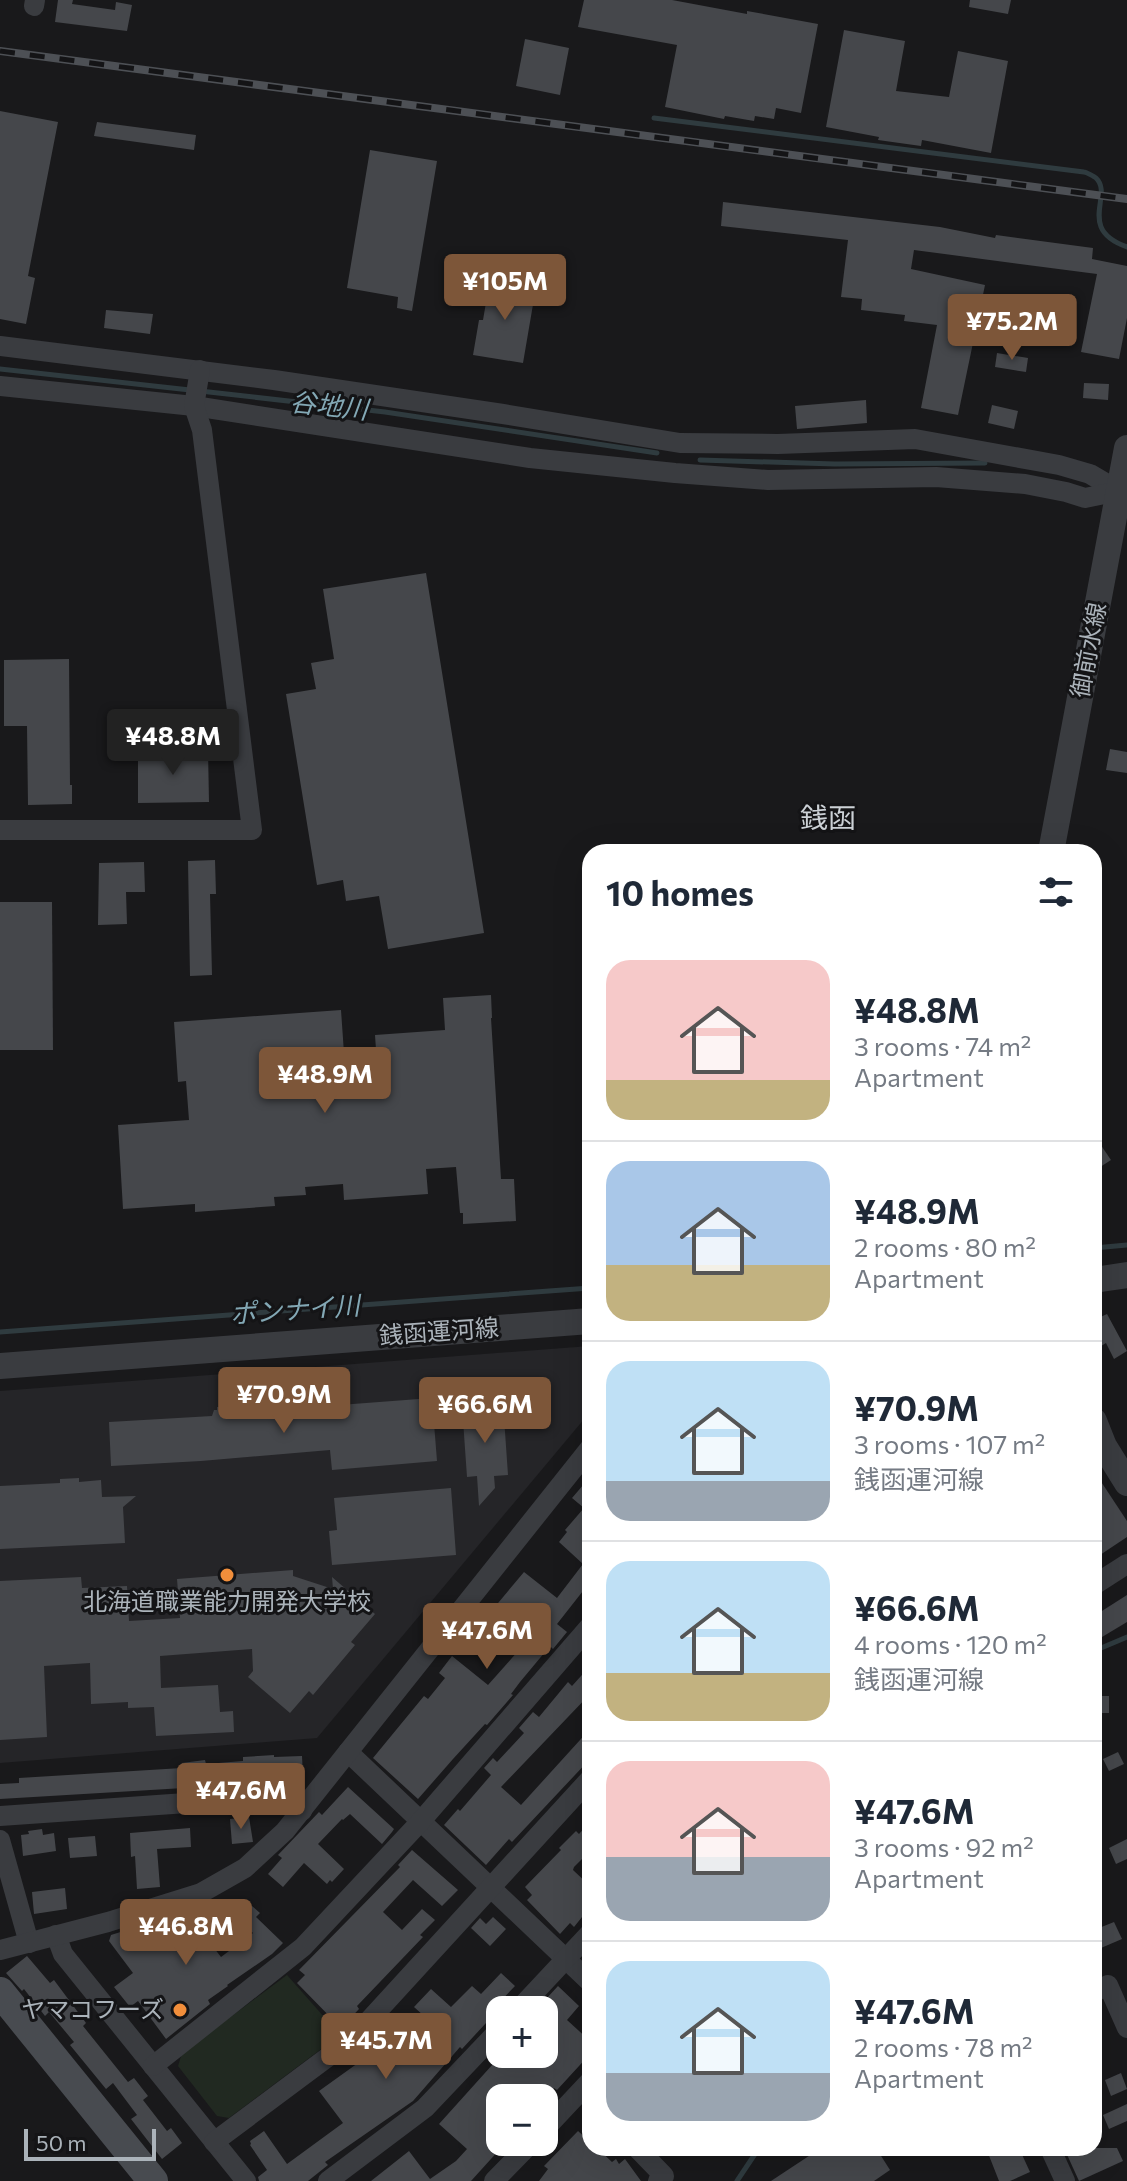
<!DOCTYPE html>
<meta charset="utf-8">
<style>
body{margin:0;font-family:Commissioner,"Noto Sans JP",sans-serif;background:#f2f2f3;color:#1f2937;height:100vh;display:flex;flex-direction:column;font-size:30px;white-space:nowrap}
*{box-sizing:border-box;margin:0}
p{font-size:26px;color:#747a83}
.icon{flex:none;width:44px;height:44px;fill:none;stroke:currentColor;stroke-width:2;stroke-linecap:round;stroke-linejoin:round}
.map{position:relative;flex:1;overflow:hidden}
.details{position:absolute;left:582px;top:844px;width:520px;height:1312px;display:flex;flex-direction:column;background:#fff;border-radius:24px;box-shadow:0 8px 32px #0002}
.details>*{flex:none}
.controls{position:absolute;left:486px;top:1996px;display:grid;gap:16px}
.controls a{display:grid;place-items:center;width:72px;height:72px;border-radius:16px;background:#fff;box-shadow:0 8px 32px #0002;font-size:40px}
.scale{position:absolute;left:24px;bottom:20px;width:132px;box-sizing:border-box;padding-left:8px;border:4px solid #abb3ba;border-top:0;font-size:22px;line-height:28px;white-space:nowrap;color:#abb3ba;-webkit-text-stroke:6px #141416;paint-order:stroke}
.price{position:absolute;translate:-50% -68px;padding:0 18px;border-radius:8px;background:#7d5639;color:#fff;font-size:26px;line-height:52px;filter:drop-shadow(0 2px 4px #0008)}
.price::after{content:'';position:absolute;left:50%;top:48px;width:24px;height:18px;margin-left:-12px;background:inherit;clip-path:polygon(0 0,100% 0,50% 100%)}
.price.current{background:#222;color:#fff}
ul{padding:0;list-style:none}
li{display:flex;align-items:center;gap:24px;height:200px;padding:0 24px}
li+li{border-top:2px solid #e0e1e3}
li span{display:grid;place-items:center;flex:none;width:224px;height:160px;border-radius:24px;color:#555}
li>.icon{margin-inline-start:auto}
span .icon{width:96px;height:96px;fill:#fffc;stroke-width:1}
li b{font-size:34px}
h2{display:flex;justify-content:space-between;align-items:center;height:96px;padding:0 24px;font-size:34px}
.map>svg:first-child{display:block}
.built{fill:#252528}
.green{fill:#212921}
.lines{fill:none;stroke-linecap:round;stroke-linejoin:round}
.stream{stroke:#2f3b3f;stroke-width:5}
.building{fill:#45474b}
.minor{stroke:#3a3c40;stroke-width:20}
.tertiary{stroke:#3a3c40;stroke-width:26}
.secondary{stroke:#484b50;stroke-width:30}
.rail-casing{stroke:#4d5055;stroke-width:8}
.rail{stroke:#141416;stroke-width:5;stroke-dasharray:15;stroke-linecap:butt}
.poi-dot{fill:#f18e3b;stroke:#141416;stroke-width:3}
.labels{text-anchor:middle;stroke-width:6;stroke-linejoin:round;paint-order:stroke}
.street-label{font-size:24px;fill:#abb3ba;stroke:#141416}
.poi-label{font-size:24px;fill:#abb3ba;stroke:#141416}
.water-label{font-size:26px;font-style:italic;fill:#83a8b5;stroke:#141416}
.quarter-label{font-size:28px;fill:#ccd1d6;stroke:#141416}
</style>
<div class="map">
<svg width="1127" height="2181" viewBox="0 0 1127 2181">
<rect width="100%" height="100%" fill="#19191b"/>
<!-- built -->
<polygon class="built" points="590,1346 590,1412 317,1738 0,1763 0,1391"/>
<!-- green -->
<polygon class="green" points="287,1975 340,2035 229,2118 217,2116 178,2066 182,2053"/>
<g class="lines">
<!-- stream -->
<g class="stream">
<path d="M654,118L1084,172C1086,172 1095,177 1096,178C1114,195 1076,229 1127,247"/>
<polyline points="0,369 190,390"/>
<polyline points="200,391 385,412 657,453"/>
<polyline points="700,460 835,464 985,463"/>
<polyline points="1094,1248 1127,1245"/>
<polyline points="0,1332 590,1288"/>
<polyline points="1094,1651 1127,1637"/>
<polyline points="737,2181 759,2148"/>
</g>
</g>
<!-- building -->
<g class="building">
<polygon points="58,0 73,0 72,4 115,10 116,2 132,5 127,31 55,22"/>
<polygon points="584,0 672,0 747,14 747,11 818,24 801,113 776,108 774,119 755,116 754,121 725,116 724,119 665,107 677,45 578,27"/>
<polygon points="970,0 1011,0 1008,14 969,7"/>
<polygon points="844,30 905,41 896,91 949,97 958,51 1008,61 991,153 922,140 921,146 878,140 879,137 826,127"/>
<polygon points="525,39 569,48 560,95 516,86"/>
<polygon points="0,111 58,122 28,276 35,278 26,324 0,319"/>
<polygon points="97,122 196,135 194,150 94,136"/>
<polygon points="370,150 437,161 412,311 397,308 398,297 347,288"/>
<polygon points="723,202 940,227 995,238 996,235 1093,248 1092,259 1127,266 1127,318 1119,359 1081,352 1097,274 914,250 911,269 985,285 958,415 921,408 937,325 904,321 905,315 861,310 862,299 841,297 848,240 721,226"/>
<polygon points="490,279 536,287 523,363 473,355 479,320 483,320"/>
<polygon points="106,310 153,314 150,334 104,328"/>
<polygon points="997,353 1028,358 1026,372 995,367"/>
<polygon points="1084,383 1109,384 1108,400 1083,398"/>
<polygon points="866,400 867,423 797,429 795,406"/>
<polygon points="992,405 1018,411 1014,429 988,423"/>
<polygon points="426,573 484,933 388,949 379,896 346,901 343,880 317,885 286,694 316,689 311,663 334,659 323,589"/>
<polygon points="69,659 70,785 72,785 72,804 28,805 27,726 4,726 4,660"/>
<polygon points="1110,749 1127,752 1127,773 1106,770"/>
<polygon points="208,750 209,802 138,803 138,751"/>
<polygon points="215,860 216,894 210,894 212,975 190,976 188,861"/>
<polygon points="144,862 145,892 126,892 127,924 98,925 99,863"/>
<polygon points="0,902 52,902 53,1050 0,1050"/>
<polygon points="491,995 492,1018 491,1018 501,1179 514,1179 516,1221 463,1224 463,1213 460,1213 456,1167 426,1169 428,1194 344,1200 343,1184 305,1187 306,1195 274,1197 275,1206 195,1212 195,1204 123,1209 118,1125 189,1120 186,1081 178,1082 174,1022 341,1010 344,1053 376,1050 375,1035 445,1030 443,998"/>
<polygon points="1094,1135 1111,1160 1094,1171"/>
<polygon points="1107,1314 1127,1351 1114,1359 1106,1343 1098,1348 1094,1339 1094,1320"/>
<polygon points="245,1397 247,1412 432,1398 437,1461 332,1470 330,1450 201,1461 111,1466 109,1422 212,1416 214,1410 217,1410 217,1407 220,1407 222,1401 225,1401 225,1399"/>
<polygon points="503,1403 508,1475 494,1476 495,1488 479,1506 477,1476 467,1477 462,1406"/>
<polygon points="1094,1471 1127,1521 1127,1537 1094,1559"/>
<polygon points="590,1477 590,1582 557,1624 567,1632 553,1649 550,1646 520,1682 511,1694 513,1695 487,1725 485,1724 453,1759 418,1799 373,1758 424,1696 428,1699 445,1678 439,1673 452,1656 488,1685 519,1650 483,1621 524,1572 557,1598 583,1564 559,1542 567,1532 565,1530 584,1508 572,1498"/>
<polygon points="79,1478 79,1482 101,1480 102,1497 136,1496 123,1507 125,1543 0,1549 0,1486 60,1483 60,1479"/>
<polygon points="451,1488 456,1555 332,1565 329,1531 337,1530 334,1498"/>
<polygon points="293,1570 293,1576 333,1589 332,1577 375,1614 351,1642 355,1645 313,1695 309,1691 290,1713 248,1677 253,1671 252,1649 160,1656 161,1688 218,1685 220,1712 233,1711 234,1732 156,1736 154,1707 128,1708 128,1702 91,1704 90,1663 44,1666 47,1737 0,1740 0,1581 81,1577 82,1588 127,1586 129,1621 180,1618 177,1579"/>
<polygon points="1127,1595 1127,1622 1102,1637 1094,1624 1094,1616"/>
<polygon points="590,1666 590,1694 501,1787 521,1805 590,1729 590,1759 512,1842 509,1839 486,1865 444,1825 458,1809 460,1811 491,1775 484,1768 493,1758 497,1762 524,1733 519,1728 533,1712 539,1717 568,1682 572,1686"/>
<rect x="1094" y="1696" width="15" height="17"/>
<polygon points="1118,1752 1124,1764 1109,1771 1103,1759"/>
<polygon points="274,1755 274,1757 302,1756 303,1776 285,1777 285,1781 207,1783 208,1786 184,1788 0,1799 0,1784 19,1783 19,1778 182,1768 182,1763 205,1760 206,1764 243,1761 243,1757"/>
<polygon points="348,1787 394,1829 392,1832 382,1844 350,1814 343,1820 342,1819 318,1844 344,1869 332,1882 330,1880 327,1884 304,1863 283,1887 268,1874 282,1858 278,1855 319,1812 322,1815"/>
<polygon points="249,1817 253,1842 232,1844 230,1819"/>
<polygon points="590,1822 590,1851 574,1867 573,1870 590,1886 590,1907 574,1927 570,1923 560,1934 527,1900 532,1895 525,1887 561,1850 559,1848 576,1831 579,1834"/>
<polygon points="190,1828 191,1847 157,1849 160,1887 137,1889 135,1856 131,1857 130,1833"/>
<polygon points="42,1829 43,1835 54,1833 56,1851 23,1856 21,1835 29,1834 28,1831"/>
<polygon points="95,1836 97,1856 70,1858 68,1838"/>
<polygon points="1127,1839 1127,1859 1116,1864 1109,1848"/>
<polygon points="412,1850 458,1890 442,1906 413,1880 383,1912 402,1930 422,1909 435,1920 420,1935 423,1937 357,2006 359,2009 341,2028 297,1983 305,1975 299,1970 400,1867 398,1865"/>
<polygon points="65,1888 67,1909 34,1914 32,1892"/>
<polygon points="244,1899 260,1913 256,1917 283,1943 272,1954 227,1985 228,1986 208,2000 210,2004 166,2039 138,2001 130,2007 114,1987 133,1973 109,1941 111,1935 149,1923 155,1932 174,1917 180,1925 184,1923 190,1931 197,1926 221,1957 253,1933 231,1913"/>
<polygon points="493,1917 506,1929 490,1946 471,1928 480,1918 486,1924"/>
<polygon points="1114,1922 1122,1939 1094,1951 1094,1930"/>
<polygon points="27,1956 50,1983 54,1980 86,2023 83,2026 128,2082 134,2078 148,2096 143,2100 167,2131 171,2128 182,2143 162,2159 131,2119 137,2115 113,2083 106,2089 70,2045 74,2042 49,2012 45,2016 24,1989 22,1991 6,1973"/>
<polygon points="501,1973 515,1986 495,2007 498,2010 462,2049 460,2047 413,2101 325,2162 328,2165 308,2181 259,2181 258,2177 267,2170 250,2145 251,2144 250,2141 264,2131 287,2164 343,2123 319,2091 358,2063 359,2065 387,2046 380,2039 392,2027 424,2056 444,2034 414,2007 431,1989 451,2007 472,1986 481,1994"/>
<polygon points="558,1986 579,2006 567,2020 590,2041 590,2054 557,2090 554,2088 545,2098 500,2098 500,2149 471,2181 371,2181 409,2151 430,2179 456,2161 467,2149 439,2124 502,2054 544,2054 544,2010 550,2003 546,1999"/>
<polygon points="1121,2073 1127,2089 1111,2096 1105,2080"/>
<polygon points="1127,2104 1127,2121 1109,2129 1103,2115"/>
<polygon points="578,2131 590,2142 590,2148 597,2148 612,2162 616,2159 619,2164 625,2159 641,2181 539,2181 548,2169 544,2166"/>
<polygon points="821,2148 876,2148 890,2170 874,2181 771,2181"/>
<polygon points="986,2148 1019,2148 1030,2172 1010,2181 999,2181"/>
<polygon points="1064,2148 1117,2148 1123,2161 1079,2181"/>
</g>
<g class="lines">
<!-- minor -->
<g class="minor">
<polyline points="34,6 35,0"/>
<polyline points="0,346 274,380 503,414 680,443 778,444 915,439 1059,465 1090,474 1119,491"/>
<polyline points="0,386 194,406 530,458 675,473 768,480 936,477 1025,484 1066,492 1085,498 1119,491"/>
<polyline points="0,830 252,830 202,430 194,406 200,370"/>
<polyline points="1094,1585 1127,1564"/>
<polyline points="348,1752 590,1982"/>
<polyline points="0,1816 272,1797 302,1811"/>
<polyline points="0,1840 29,1943"/>
<polyline points="56,1935 63,1954 246,2181"/>
<polyline points="0,1950 108,1922 201,1893 245,1868 285,1831 590,1448"/>
<polyline points="1094,1992 1108,1985 1127,2028"/>
<polyline points="518,2010 590,1933"/>
<polyline points="153,2066 303,1947 421,1821 590,1626"/>
<polyline points="544,2130 590,2081"/>
<polyline points="214,2142 352,2039 590,1779"/>
<polyline points="637,2148 664,2176 658,2181"/>
<polyline points="1050,2148 1065,2181"/>
<polyline points="328,2181 425,2108 500,2029"/>
<polyline points="494,2181 532,2142"/>
</g>
<!-- tertiary -->
<g class="tertiary">
<polyline points="1051,852 1127,448"/>
<polyline points="1094,1280 1127,1275"/>
<polyline points="0,1366 590,1321"/>
<polyline points="1094,1421 1104,1446 1127,1483"/>
</g>
<!-- secondary -->
<polyline class="secondary" points="0,1992 153,2181"/>
<!-- rail casing -->
<g class="rail-casing">
<polyline id="rail" points="0,51 1127,199"/>
</g>
<!-- rail -->
<use href="#rail" class="rail"/>
</g>
<!-- markers -->
<g class="poi-dot">
<circle cx="227" cy="1575" r="8"/>
<circle cx="180" cy="2010" r="8"/>
</g>
<g class="labels">
<!-- street labels -->
<g class="street-label">
<text transform="translate(1089 650) rotate(-79)" y="8">御前水線</text>
<text transform="translate(439 1332) rotate(-4)" y="8">銭函運河線</text>
</g>
<!-- poi labels -->
<g class="poi-label">
<text x="227" y="1610">北海道職業能力開発大学校</text>
<text x="164" y="2018" text-anchor="end">ヤマコフーズ</text>
</g>
<!-- water labels -->
<g class="water-label">
<text transform="translate(329 406) rotate(6)" y="9">谷地川</text>
<text transform="translate(295 1310) rotate(-4)" y="9">ポンナイ川</text>
</g>
<!-- quarter labels -->
<g class="quarter-label">
<text x="828" y="828">銭函</text>
</g>
</g>
</svg>
<div class="controls">
<a>+</a>
<a>−</a>
</div>
<div class="scale">50 m</div>
<b class="price" style="left:505px;top:322px">¥105M</b>
<b class="price" style="left:1012px;top:362px">¥75.2M</b>
<b class="price current" style="left:173px;top:777px">¥48.8M</b>
<b class="price" style="left:325px;top:1115px">¥48.9M</b>
<b class="price" style="left:284px;top:1435px">¥70.9M</b>
<b class="price" style="left:485px;top:1445px">¥66.6M</b>
<b class="price" style="left:487px;top:1671px">¥47.6M</b>
<b class="price" style="left:241px;top:1831px">¥47.6M</b>
<b class="price" style="left:186px;top:1967px">¥46.8M</b>
<b class="price" style="left:386px;top:2081px">¥45.7M</b>
<section class="details">
<h2>10 homes<svg class="icon" aria-label="filters" viewBox="0 0 24 24"><path d="M4 7h16M4 17h16"/><circle cx="9" cy="7" r="2"/><circle cx="15" cy="17" r="2"/></svg></h2>
<ul>
<li><span style="background:linear-gradient(#f6c9c9 75%,#c2b280 0)"><svg class="icon" aria-label="home" viewBox="0 0 24 24"><path d="M3 11l9-7 9 7M6 9v11h12V9"/></svg></span><div><b>¥48.8M</b><p>3 rooms · 74 m²</p><p>Apartment</p></div></li>
<li><span style="background:linear-gradient(#a9c7e8 65%,#c2b280 0)"><svg class="icon" aria-label="home" viewBox="0 0 24 24"><path d="M3 11l9-7 9 7M6 9v11h12V9"/></svg></span><div><b>¥48.9M</b><p>2 rooms · 80 m²</p><p>Apartment</p></div></li>
<li><span style="background:linear-gradient(#bfe0f5 75%,#9aa5b1 0)"><svg class="icon" aria-label="home" viewBox="0 0 24 24"><path d="M3 11l9-7 9 7M6 9v11h12V9"/></svg></span><div><b>¥70.9M</b><p>3 rooms · 107 m²</p><p>銭函運河線</p></div></li>
<li><span style="background:linear-gradient(#bfe0f5 70%,#c2b280 0)"><svg class="icon" aria-label="home" viewBox="0 0 24 24"><path d="M3 11l9-7 9 7M6 9v11h12V9"/></svg></span><div><b>¥66.6M</b><p>4 rooms · 120 m²</p><p>銭函運河線</p></div></li>
<li><span style="background:linear-gradient(#f6c9c9 60%,#9aa5b1 0)"><svg class="icon" aria-label="home" viewBox="0 0 24 24"><path d="M3 11l9-7 9 7M6 9v11h12V9"/></svg></span><div><b>¥47.6M</b><p>3 rooms · 92 m²</p><p>Apartment</p></div></li>
<li><span style="background:linear-gradient(#bfe0f5 70%,#9aa5b1 0)"><svg class="icon" aria-label="home" viewBox="0 0 24 24"><path d="M3 11l9-7 9 7M6 9v11h12V9"/></svg></span><div><b>¥47.6M</b><p>2 rooms · 78 m²</p><p>Apartment</p></div></li>
</ul>
</section>
</div>
